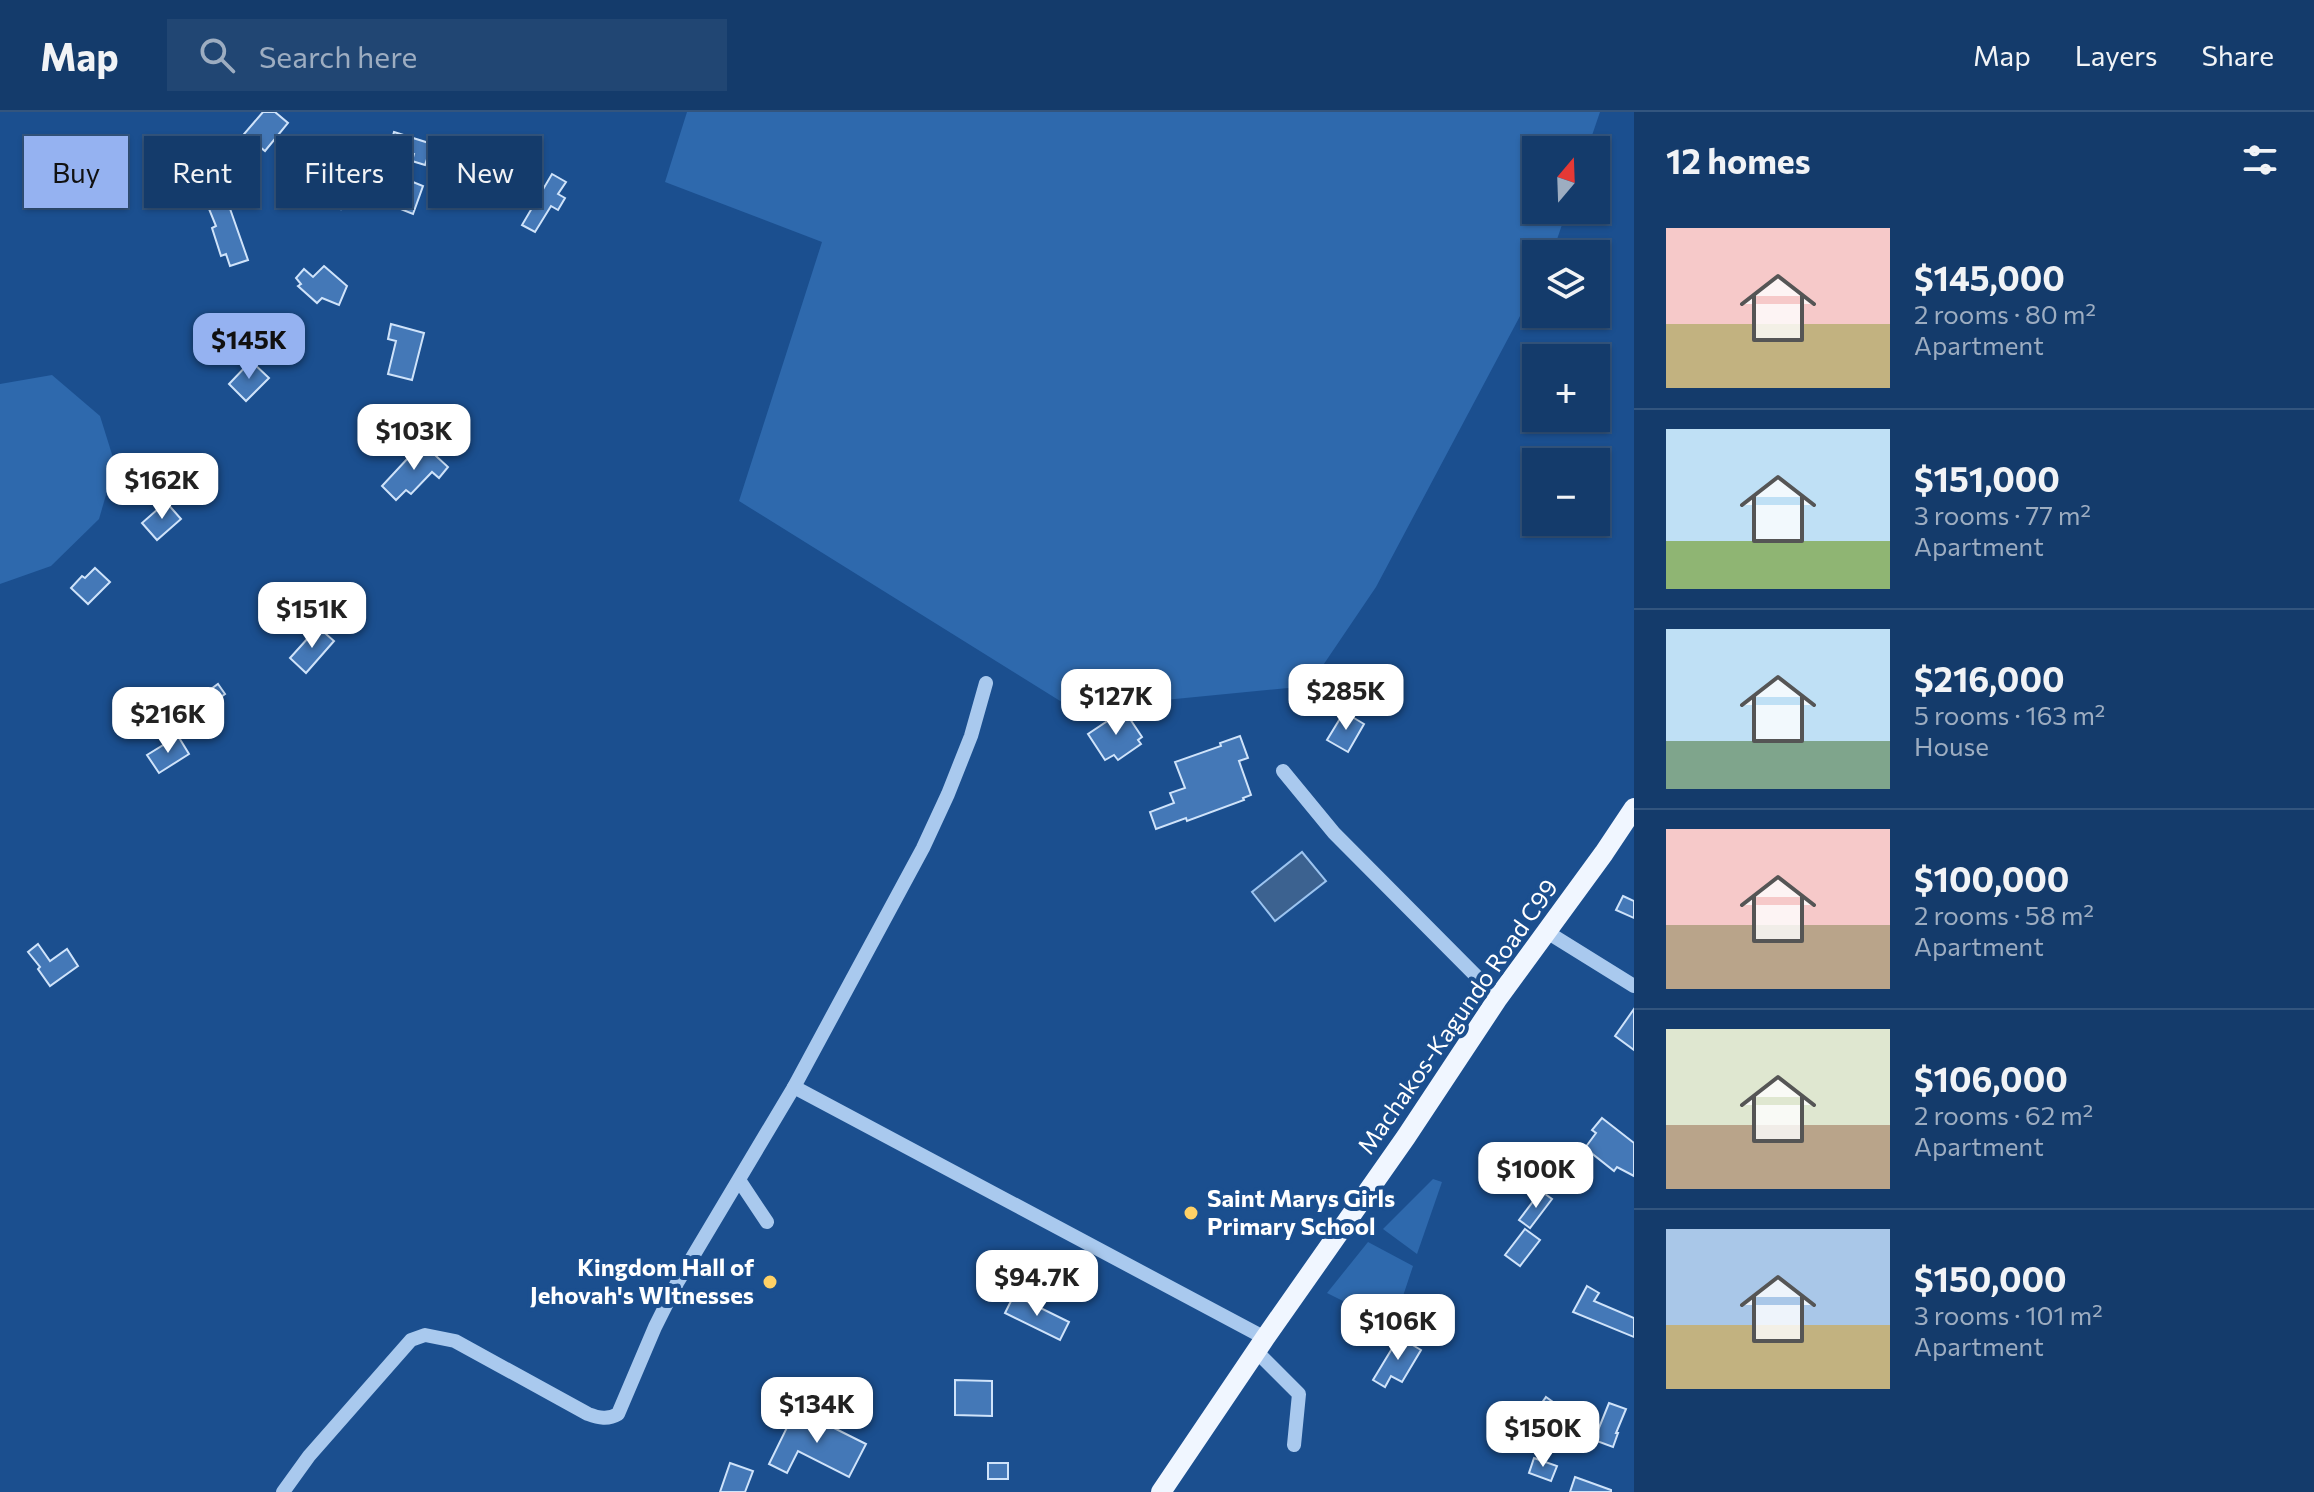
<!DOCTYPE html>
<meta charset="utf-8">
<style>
body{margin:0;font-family:Commissioner,sans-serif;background:#214673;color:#f1f3f6;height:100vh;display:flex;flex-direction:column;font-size:30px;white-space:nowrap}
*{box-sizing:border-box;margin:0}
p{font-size:26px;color:#9dadc1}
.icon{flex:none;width:44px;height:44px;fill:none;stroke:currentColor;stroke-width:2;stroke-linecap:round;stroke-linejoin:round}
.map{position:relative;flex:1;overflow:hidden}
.drawer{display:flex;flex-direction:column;background:#143b6b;width:680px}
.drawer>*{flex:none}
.top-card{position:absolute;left:24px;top:24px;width:760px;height:72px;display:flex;gap:16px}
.needle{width:52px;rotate:19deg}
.fabs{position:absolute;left:1522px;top:24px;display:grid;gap:16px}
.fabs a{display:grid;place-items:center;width:88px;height:88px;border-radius:0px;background:#143b6b;box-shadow:0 2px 6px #0004,0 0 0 2px #33557e;font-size:40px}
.price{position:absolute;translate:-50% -68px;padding:0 18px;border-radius:16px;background:#fff;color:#222;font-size:26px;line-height:52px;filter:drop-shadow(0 2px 4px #0008)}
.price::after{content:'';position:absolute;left:50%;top:48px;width:24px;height:18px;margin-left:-12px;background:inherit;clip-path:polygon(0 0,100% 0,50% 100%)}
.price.selected{background:#95b2f1;color:#111}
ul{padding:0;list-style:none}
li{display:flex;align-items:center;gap:24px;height:200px;padding:0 32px}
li+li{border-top:2px solid #33557e}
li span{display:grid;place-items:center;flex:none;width:224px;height:160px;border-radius:0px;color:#555}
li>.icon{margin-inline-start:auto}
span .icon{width:96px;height:96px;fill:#fffc;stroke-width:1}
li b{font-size:34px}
h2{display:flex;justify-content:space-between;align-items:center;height:96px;padding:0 32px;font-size:34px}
.tag{padding:0 28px;border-radius:0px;background:#143b6b;box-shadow:0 2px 6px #0004,0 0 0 2px #33557e;font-size:28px;line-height:72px}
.tag.selected{background:#95b2f1;color:#111}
header{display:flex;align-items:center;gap:48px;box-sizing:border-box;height:112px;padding:0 40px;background:#143b6b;border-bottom:2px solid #33557e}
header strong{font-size:38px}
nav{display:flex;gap:44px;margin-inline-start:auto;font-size:28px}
.search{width:560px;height:72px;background:#214673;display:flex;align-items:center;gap:20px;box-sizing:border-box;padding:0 28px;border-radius:0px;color:#9dadc1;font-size:30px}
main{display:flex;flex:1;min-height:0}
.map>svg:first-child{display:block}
.green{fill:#2e69ad}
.water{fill:#3c6290;stroke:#9cc4f0;stroke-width:2}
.building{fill:#4478b7;stroke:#cfe3fa;stroke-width:2}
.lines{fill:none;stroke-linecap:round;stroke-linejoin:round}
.minor{stroke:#a9c9ee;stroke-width:14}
.major{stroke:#f0f6ff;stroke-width:20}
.poi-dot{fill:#ffd166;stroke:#1b4f8f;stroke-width:3}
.labels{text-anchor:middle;stroke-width:8;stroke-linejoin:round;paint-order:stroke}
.street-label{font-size:24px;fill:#fff;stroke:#1b4f8f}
.poi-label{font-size:24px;font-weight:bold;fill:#fff;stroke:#1b4f8f;text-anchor:start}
</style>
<header>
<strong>Map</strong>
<div class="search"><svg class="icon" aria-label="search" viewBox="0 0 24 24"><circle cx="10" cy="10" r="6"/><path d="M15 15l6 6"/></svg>Search here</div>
<nav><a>Map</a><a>Layers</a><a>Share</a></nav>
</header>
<main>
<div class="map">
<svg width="1634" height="1380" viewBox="0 0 1634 1380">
<rect width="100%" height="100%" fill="#1b4f8f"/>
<!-- green -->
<g class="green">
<polygon points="687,0 1600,0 1587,38 1536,38 1536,98 1567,98 1552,142 1536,142 1536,174 1376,475 1309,574 1073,597 739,389 822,130 665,70"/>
<polygon points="52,263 100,304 115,352 99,407 51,454 0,472 0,272"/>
<polygon points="1433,1067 1442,1070 1417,1142 1383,1117"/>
<polygon points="1368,1130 1413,1154 1393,1214 1327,1181"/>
</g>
<!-- water -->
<polygon class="water" points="1302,740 1326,769 1275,809 1252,780"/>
<!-- building -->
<g class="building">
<polygon points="263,0 275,0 288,11 265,39 244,22"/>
<polygon points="394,20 432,32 425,53 412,49 414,42 390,34"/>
<polygon points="552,62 566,70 558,82 565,86 558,98 551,94 535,120 522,113"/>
<polygon points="347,66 360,78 341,97 328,85"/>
<polygon points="408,68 423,74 413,102 398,96"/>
<polygon points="228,91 248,148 230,154 226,142 221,144 212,116 216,114 209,97"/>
<polygon points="324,154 347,174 339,193 322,186 317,191 298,174 301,172 296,166 304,157 313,165"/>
<polygon points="391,212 424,221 412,268 388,262 396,229 388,227"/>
<polygon points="251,249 269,266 246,289 229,272"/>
<polygon points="422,331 448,355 439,366 432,360 411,382 406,378 396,388 382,374"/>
<polygon points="166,390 181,407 157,428 142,411"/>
<polygon points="95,456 110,470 88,492 71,476 82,464 85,466"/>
<polygon points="318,515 334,529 306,561 290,546"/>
<polygon points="218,572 225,582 207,595 200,585"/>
<polygon points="1124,598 1142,625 1138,628 1141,632 1118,648 1114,643 1105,648 1088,622"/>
<polygon points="1344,600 1364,612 1348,640 1327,628"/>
<polygon points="178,624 189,642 159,661 147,643"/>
<polygon points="1240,624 1248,646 1239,649 1251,683 1243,686 1244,688 1187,709 1186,706 1156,717 1150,700 1174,691 1170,681 1185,676 1175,650 1221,634 1220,631"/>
<polygon points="1623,784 1634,789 1634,806 1616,798"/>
<polygon points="38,832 50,849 67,837 78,854 50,874 38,857 40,855 28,840"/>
<polygon points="1634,897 1634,938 1615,924"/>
<polygon points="1602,1006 1634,1031 1634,1064 1617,1055 1614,1059 1585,1036 1596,1021 1592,1018"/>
<polygon points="1541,1079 1552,1087 1530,1116 1519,1108"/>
<polygon points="1525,1117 1540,1128 1520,1154 1505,1143"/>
<polygon points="1587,1174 1599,1181 1594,1189 1634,1206 1634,1225 1573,1200"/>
<polygon points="1014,1183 1069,1210 1060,1228 1005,1201"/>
<polygon points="1399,1225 1421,1238 1402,1270 1391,1264 1385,1275 1373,1268"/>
<polygon points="955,1268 992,1269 992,1304 955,1303"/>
<polygon points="1546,1285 1563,1297 1574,1301 1570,1314 1549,1306 1537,1298"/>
<polygon points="1609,1291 1626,1297 1616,1321 1618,1321 1613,1335 1594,1328"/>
<polygon points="796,1297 866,1332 849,1365 798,1339 787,1361 769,1352"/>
<polygon points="1534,1346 1557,1354 1551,1369 1529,1361"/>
<polygon points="730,1351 753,1359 745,1380 720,1380"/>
<rect x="988" y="1351" width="20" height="16"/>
<polygon points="1575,1365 1611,1378 1611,1380 1570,1380"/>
</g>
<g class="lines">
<!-- minor -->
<g class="minor">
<polyline points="1283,659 1334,721 1498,886"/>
<polyline points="1547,820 1634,874"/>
<polyline points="794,975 1265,1226"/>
<polyline points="739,1068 767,1110"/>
<polyline points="1256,1239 1299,1282 1294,1333"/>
<path d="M283,1380L309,1344L411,1228L425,1223L455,1229L588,1302C599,1306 608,1308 618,1302L655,1215L677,1171L794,975L923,736L948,682L971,624L986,571"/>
</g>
<!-- major -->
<polyline class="major" points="1161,1380 1265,1226 1406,1025 1498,886 1604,741 1634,696"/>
</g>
<!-- markers -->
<g class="poi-dot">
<circle cx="1191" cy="1101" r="8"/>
<circle cx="770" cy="1170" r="8"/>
</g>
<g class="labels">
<!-- street labels -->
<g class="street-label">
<text transform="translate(1458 905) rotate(-55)" y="8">Machakos-Kagundo Road C99</text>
</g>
<!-- poi labels -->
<g class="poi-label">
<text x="1207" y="1095">Saint Marys Girls<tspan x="1207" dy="28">Primary School</tspan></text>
<text x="754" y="1164" text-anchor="end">Kingdom Hall of<tspan x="754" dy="28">Jehovah's WItnesses</tspan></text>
</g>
</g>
</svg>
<div class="fabs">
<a><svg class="needle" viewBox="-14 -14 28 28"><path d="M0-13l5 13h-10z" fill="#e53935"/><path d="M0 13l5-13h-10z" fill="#9dadc1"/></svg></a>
<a><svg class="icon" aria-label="layers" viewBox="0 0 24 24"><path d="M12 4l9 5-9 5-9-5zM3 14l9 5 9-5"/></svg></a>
<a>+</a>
<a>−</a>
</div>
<b class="price selected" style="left:249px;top:269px">$145K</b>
<b class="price" style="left:414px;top:360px">$103K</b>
<b class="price" style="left:162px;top:409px">$162K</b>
<b class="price" style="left:312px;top:538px">$151K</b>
<b class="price" style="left:1346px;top:620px">$285K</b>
<b class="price" style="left:1116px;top:625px">$127K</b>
<b class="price" style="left:168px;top:643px">$216K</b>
<b class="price" style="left:1536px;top:1098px">$100K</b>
<b class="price" style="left:1037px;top:1206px">$94.7K</b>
<b class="price" style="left:1398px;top:1250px">$106K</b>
<b class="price" style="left:817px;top:1333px">$134K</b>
<b class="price" style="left:1543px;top:1357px">$150K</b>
<div class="top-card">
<a class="tag selected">Buy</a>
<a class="tag">Rent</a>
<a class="tag">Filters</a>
<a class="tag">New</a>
</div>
</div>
<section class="drawer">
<h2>12 homes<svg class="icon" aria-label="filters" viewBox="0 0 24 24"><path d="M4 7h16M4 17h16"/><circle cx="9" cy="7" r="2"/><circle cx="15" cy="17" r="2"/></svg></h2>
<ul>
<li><span style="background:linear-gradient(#f6c9c9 60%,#c2b280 0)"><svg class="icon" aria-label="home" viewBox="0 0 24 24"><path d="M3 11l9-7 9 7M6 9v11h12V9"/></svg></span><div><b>$145,000</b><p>2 rooms · 80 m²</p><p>Apartment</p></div></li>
<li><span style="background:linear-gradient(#bfe0f5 70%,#8fb573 0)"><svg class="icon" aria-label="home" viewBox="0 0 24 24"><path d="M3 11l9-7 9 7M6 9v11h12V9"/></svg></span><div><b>$151,000</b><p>3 rooms · 77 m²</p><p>Apartment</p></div></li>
<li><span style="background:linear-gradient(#bfe0f5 70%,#7fa58c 0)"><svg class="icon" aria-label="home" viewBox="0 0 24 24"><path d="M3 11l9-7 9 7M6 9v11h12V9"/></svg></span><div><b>$216,000</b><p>5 rooms · 163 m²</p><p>House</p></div></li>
<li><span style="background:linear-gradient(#f6c9c9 60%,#b9a48a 0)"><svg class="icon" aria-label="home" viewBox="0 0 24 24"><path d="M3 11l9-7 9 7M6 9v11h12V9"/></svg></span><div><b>$100,000</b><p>2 rooms · 58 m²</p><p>Apartment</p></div></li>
<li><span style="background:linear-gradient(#dfe7d0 60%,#b9a48a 0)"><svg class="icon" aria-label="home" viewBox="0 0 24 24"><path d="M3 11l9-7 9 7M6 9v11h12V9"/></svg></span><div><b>$106,000</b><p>2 rooms · 62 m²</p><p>Apartment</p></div></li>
<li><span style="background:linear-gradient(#a9c7e8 60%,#c2b280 0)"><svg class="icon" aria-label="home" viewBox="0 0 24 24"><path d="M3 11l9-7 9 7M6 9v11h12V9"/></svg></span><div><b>$150,000</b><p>3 rooms · 101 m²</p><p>Apartment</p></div></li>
</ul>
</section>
</main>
